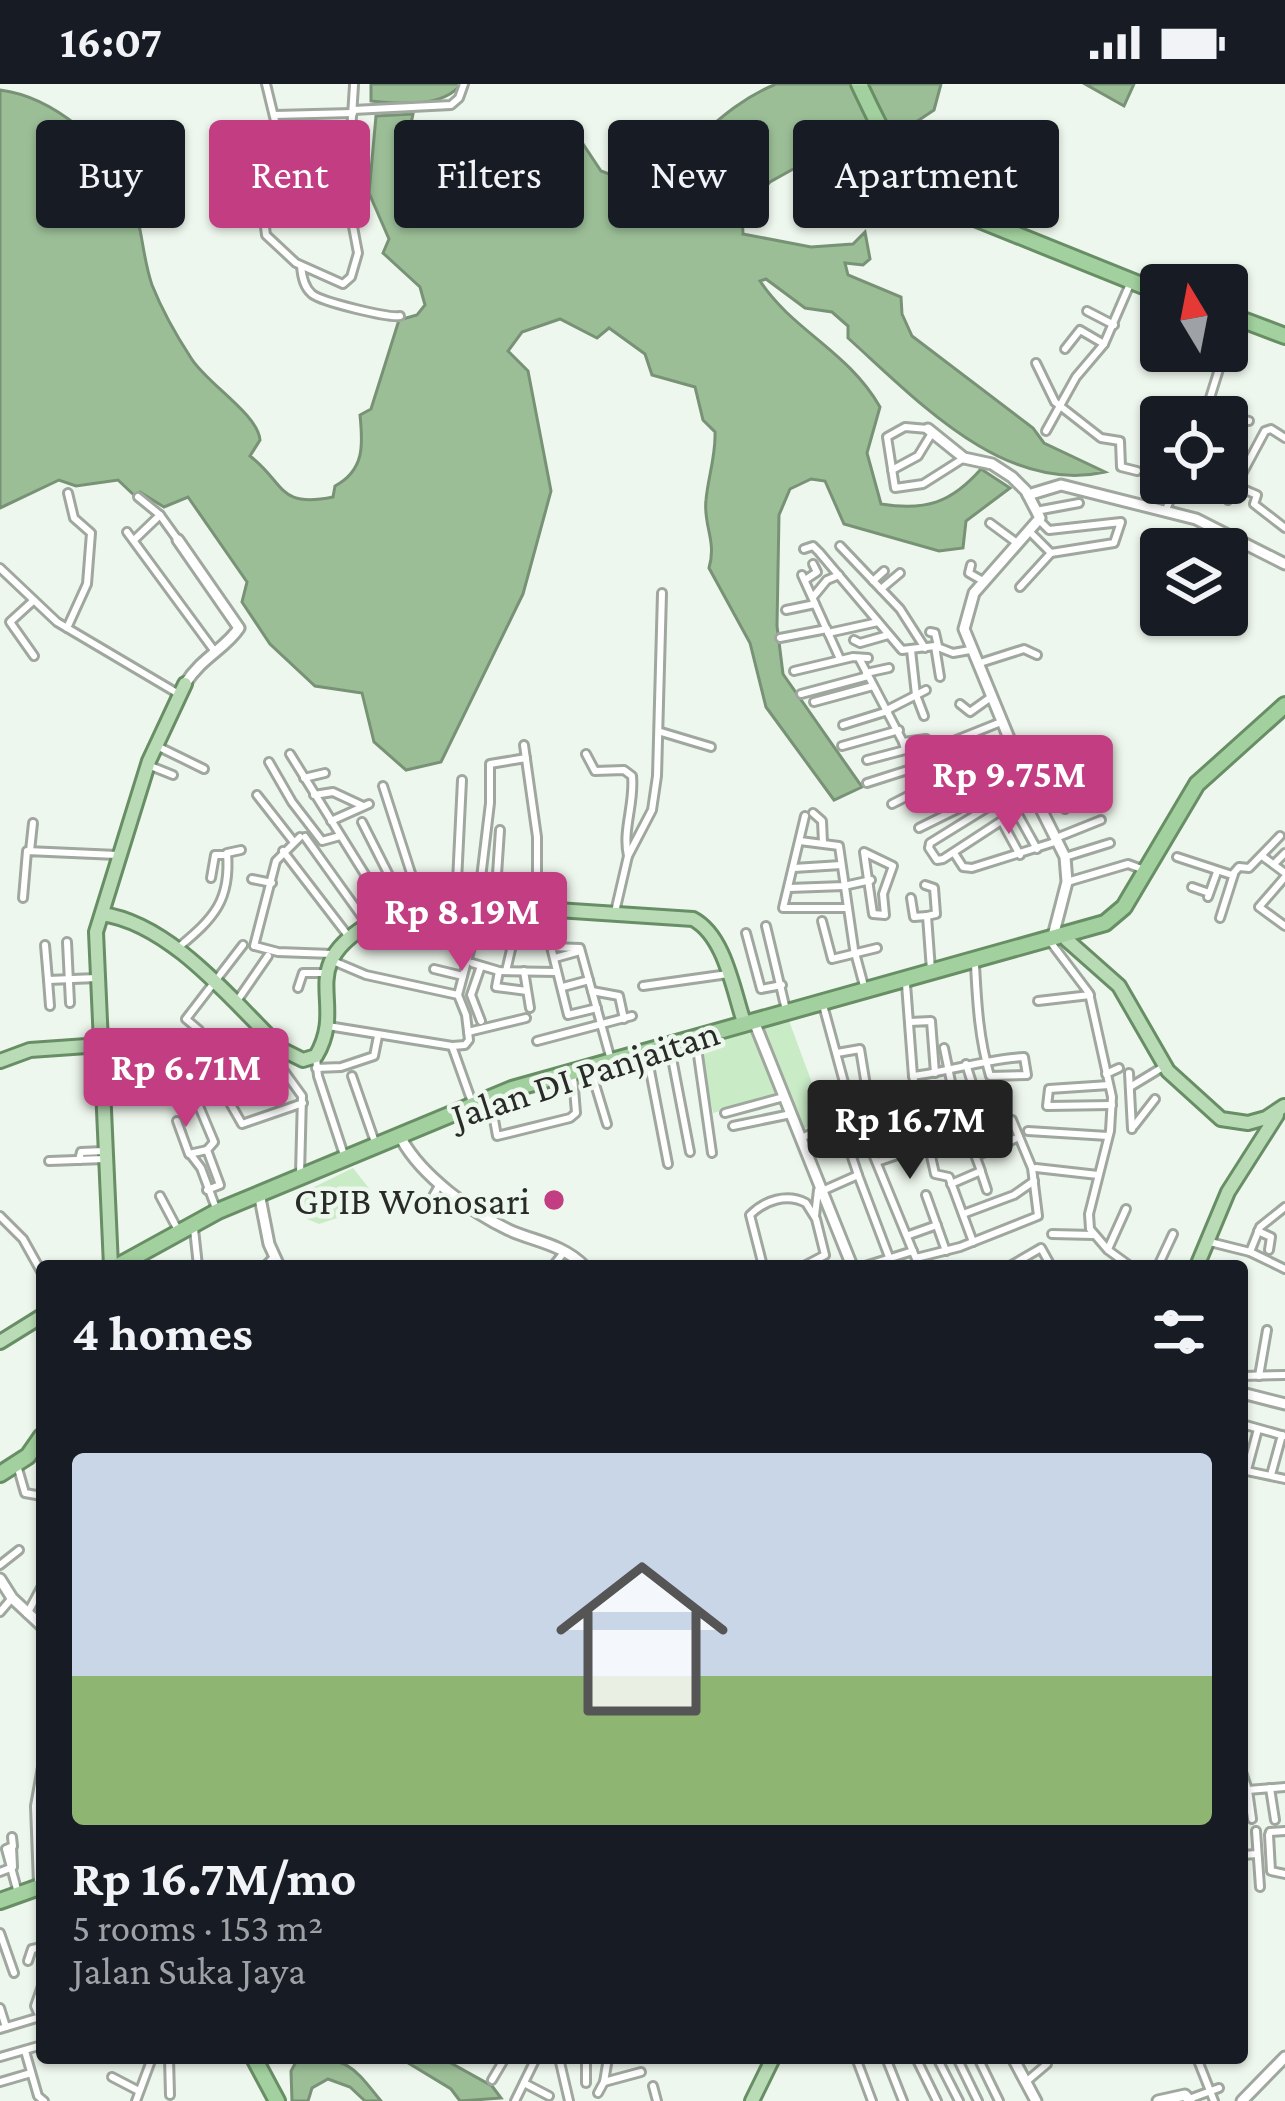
<!DOCTYPE html>
<meta charset="utf-8">
<style>
body{margin:0;font-family:"Crimson Pro",serif;background:#20242c;color:#f1f3f6;height:100vh;display:flex;flex-direction:column;font-size:45px;white-space:nowrap}
*{box-sizing:border-box;margin:0}
p{font-size:39px;color:#9ea1a6}
.icon{flex:none;width:66px;height:66px;fill:none;stroke:currentColor;stroke-width:2;stroke-linecap:round;stroke-linejoin:round}
.map{position:relative;flex:1;overflow:hidden}
.drawer{position:absolute;left:36px;top:1176px;width:1212px;height:804px;display:flex;flex-direction:column;background:#171b24;border-radius:12px;box-shadow:0 3px 9px #0004}
.drawer>*{flex:none}
.guide{position:absolute;left:36px;top:36px;width:1215px;height:108px;display:flex;gap:24px}
.needle{width:78px;rotate:350deg}
.fabs{position:absolute;left:1140px;top:180px;display:grid;gap:24px}
.fabs a{display:grid;place-items:center;width:108px;height:108px;border-radius:12px;background:#171b24;box-shadow:0 3px 9px #0004;font-size:60px}
.price{position:absolute;translate:-50% -102px;padding:0 27px;border-radius:12px;background:#c23d82;color:#fff;font-size:39px;line-height:78px;filter:drop-shadow(0 3px 6px #0008)}
.price::after{content:'';position:absolute;left:50%;top:72px;width:36px;height:27px;margin-left:-18px;background:inherit;clip-path:polygon(0 0,100% 0,50% 100%)}
.price.on{background:#222;color:#fff}
ul{padding:0;list-style:none}
li{display:grid;align-content:center;gap:24px;height:636px;padding:0 36px}
li+li{border-top:3px solid #363941}
li span{display:grid;place-items:center;height:372px;border-radius:12px;color:#555}
li>.icon{margin-inline-start:auto}
span .icon{width:216px;height:216px;fill:#fffc;stroke-width:1}
li b{font-size:51px}
h2{display:flex;justify-content:space-between;align-items:center;height:144px;padding:0 36px;font-size:51px}
.tag{padding:0 42px;border-radius:12px;background:#171b24;box-shadow:0 3px 9px #0004;font-size:42px;line-height:108px}
.tag.on{background:#c23d82;color:#fff}
.status{display:flex;justify-content:space-between;align-items:center;height:84px;padding:0 60px;background:#171b24;direction:ltr}
.status svg{height:33px;fill:currentColor}
.map>svg:first-child{display:block}
.green{fill:#c9ebc6}
.water{fill:#9bbe97;stroke:#789276;stroke-width:3}
.lines{fill:none;stroke-linecap:round;stroke-linejoin:round}
.stream{stroke:#789276;stroke-width:3}
.minor-casing{stroke:#9fa79e;stroke-width:12}
.tertiary-casing{stroke:#9fa79e;stroke-width:15}
.primary-casing{stroke:#688e65;stroke-width:18}
.trunk-casing{stroke:#688e65;stroke-width:20}
.minor{stroke:#fff;stroke-width:6}
.tertiary{stroke:#fff;stroke-width:9}
.primary{stroke:#b9dcb6;stroke-width:12}
.trunk{stroke:#a2d09e;stroke-width:14}
.poi-dot{fill:#c23d82;stroke:#eef7ed;stroke-width:4.5}
.labels{text-anchor:middle;stroke-width:9;stroke-linejoin:round;paint-order:stroke}
.street-label{font-size:39px;fill:#282b28;stroke:#eef7ed}
.poi-label{font-size:39px;fill:#282b28;stroke:#eef7ed;text-anchor:end}
</style>
<div class="status"><b>16:07</b><svg viewBox="0 0 49 12"><path d="M0 12V9h3v3zM5 12V6h3v6zM10 12V3h3v9zM15 12V0h3v12zM26 1h20v11H26zM47 4h2v5h-2z"/></svg></div>
<div class="map">
<svg width="1285" height="2017" viewBox="0 0 1285 2017">
<rect width="100%" height="100%" fill="#eef7ed"/>
<!-- green -->
<g class="green">
<polygon points="788,934 825,1034 801,1046 758,943"/>
<polygon points="752,945 780,1011 713,1029 699,959"/>
<polygon points="353,1084 371,1107 352,1129 319,1140 307,1135 302,1109"/>
</g>
<!-- water -->
<g class="water">
<path d="M371,0H461C444,24 399,20 371,17Z"/>
<path d="M776,0H941L934,26L907,44L894,77L882,84L865,78L850,83L818,62L803,64L804,79L770,98L742,128L743,150L811,163L853,160L865,148L870,175L863,181L845,179L848,191L901,213L902,230L912,252L1033,344L1044,359L1105,388C1004,411 916,315 848,254V242L832,228L805,224L766,195L760,197C793,247 848,267 880,323L867,369L881,420C926,427 951,419 981,385L1010,404L966,437L963,464L939,467L844,440L825,397L811,395L790,405L779,431L777,542L783,590L862,703L834,716L766,623L750,559L709,484C717,457 703,441 706,416C708,393 716,372 715,348L703,336L695,303L652,291L645,270L609,244L597,254L560,235L522,248L508,267L528,287L551,407L523,510L441,678L406,686L374,658L362,609L315,602L270,560L242,518L247,498L188,413L164,423L140,408L135,412L118,396L76,402L59,396L0,424V6C54,13 110,61 131,111C142,140 142,172 152,201C162,226 176,251 191,274C206,299 258,330 260,356L250,372C286,400 277,424 333,413L335,402C365,386 363,360 360,331L371,325L399,236L417,231L425,221L420,203L383,169L389,155L369,109L376,32L413,30L409,49L442,59L460,96L469,99L502,91L508,80L494,64L557,53L573,45L601,87L633,99C689,74 715,25 776,0Z"/>
<polygon points="1085,0 1134,0 1124,22"/>
<path d="M304,1974C350,1974 354,1984 381,2017H365L350,2003L328,1995L312,2004L308,2017H292L291,1987L297,1976Z"/>
<polygon points="400,1974 449,1978 492,2002 501,2014 460,2017 451,2005"/>
</g>
<g class="lines">
<!-- stream -->
<polyline class="stream" points="1242,1390 1285,1399"/>
<!-- minor casing -->
<g class="minor-casing">
<g id="minor">
<polyline points="266,0 276,41 263,127 266,151 296,179 343,200 351,193 358,169 347,111 354,1"/>
<polyline points="353,26 451,21 459,14 464,0"/>
<polyline points="275,31 353,29"/>
<path d="M301,182C302,193 304,203 312,210C322,218 388,234 400,232"/>
<polyline points="1087,227 1114,241"/>
<polyline points="1065,265 1080,246 1104,260"/>
<polyline points="1036,279 1055,318 1101,354 1120,357 1121,383 1137,387"/>
<polyline points="1207,325 1249,337"/>
<polyline points="1204,333 1220,282 1244,237"/>
<polyline points="928,345 905,343 887,353 895,404 923,400 964,374"/>
<polyline points="1046,347 1076,293 1104,260 1130,200"/>
<polyline points="1227,352 1238,356"/>
<polyline points="892,386 918,372 932,349"/>
<polyline points="1192,399 1209,404 1212,399"/>
<polyline points="1236,402 1257,411 1254,420 1285,444"/>
<polyline points="1174,409 1183,399"/>
<polyline points="138,413 160,431 178,456"/>
<polyline points="1228,416 1265,347 1271,345 1285,354"/>
<polyline points="1036,427 1079,419"/>
<polyline points="1165,428 1170,416"/>
<polyline points="1039,436 1049,446 1121,438 1114,459 1051,469"/>
<polyline points="990,439 1017,459"/>
<polyline points="127,448 213,565"/>
<polyline points="134,456 160,431"/>
<polyline points="840,462 900,525 925,564"/>
<polyline points="804,465 813,462 819,468 902,566 935,562 953,569 970,566"/>
<polyline points="971,481 969,489 983,497"/>
<polyline points="0,484 57,538 177,609"/>
<polyline points="802,491 840,575"/>
<polyline points="805,496 817,488 813,480"/>
<polyline points="873,497 884,487"/>
<polyline points="1020,503 1051,469 1029,447"/>
<polyline points="881,505 900,489"/>
<polyline points="813,513 827,496 839,491"/>
<polyline points="33,517 10,538 34,572"/>
<polyline points="786,526 815,520"/>
<polyline points="67,544 87,500 91,449 74,434 68,409"/>
<polyline points="930,548 935,549 938,562"/>
<polyline points="828,549 878,538"/>
<polyline points="780,554 827,545"/>
<polyline points="854,556 860,559 888,551"/>
<polyline points="935,562 940,593"/>
<polyline points="911,566 916,611 924,632"/>
<polyline points="859,574 903,658 926,655 943,694 892,720"/>
<polyline points="980,579 1024,565 1037,571"/>
<polyline points="794,587 853,573 868,574"/>
<polyline points="866,589 889,584"/>
<polyline points="801,610 868,592"/>
<polyline points="814,618 873,602"/>
<polyline points="960,620 970,628 991,613"/>
<polyline points="887,626 926,606"/>
<polyline points="843,641 888,627"/>
<polyline points="661,648 711,663"/>
<polyline points="524,661 537,753 537,823"/>
<polyline points="842,662 899,646"/>
<polyline points="159,663 204,685"/>
<polyline points="931,666 1001,638"/>
<polyline points="290,670 384,821"/>
<path d="M586,670L595,687L624,686L632,692C635,719 622,746 628,772"/>
<polyline points="867,676 905,666 903,658"/>
<polyline points="1049,676 1065,725"/>
<polyline points="269,678 292,718 322,757 340,752"/>
<polyline points="148,681 173,691"/>
<polyline points="943,690 1012,660"/>
<polyline points="1025,693 1053,684"/>
<polyline points="304,694 325,689"/>
<polyline points="867,699 936,677"/>
<polyline points="383,702 419,814"/>
<polyline points="257,711 293,757"/>
<polyline points="314,711 333,708 363,722"/>
<polyline points="1007,711 1037,765"/>
<polyline points="1065,721 1088,709"/>
<polyline points="1015,728 943,775 937,776 929,764 930,759 1027,699"/>
<polyline points="813,729 822,737 823,759"/>
<polyline points="805,732 783,824 847,824"/>
<polyline points="331,737 369,720"/>
<polyline points="362,738 404,821"/>
<polyline points="1002,738 1020,771"/>
<polyline points="919,744 1024,692"/>
<polyline points="305,753 368,841"/>
<polyline points="1056,754 1101,736"/>
<polyline points="800,757 839,762 854,865 864,902"/>
<polyline points="30,767 33,739"/>
<polyline points="283,767 349,853"/>
<polygon points="864,768 893,782 883,810 885,831 873,830"/>
<polyline points="954,769 963,783 972,784 1058,757"/>
<polyline points="1262,772 1285,789"/>
<polyline points="1065,773 1110,759"/>
<polyline points="1177,773 1232,791 1239,783 1249,784 1280,752"/>
<polyline points="1274,780 1285,769"/>
<polyline points="794,784 841,781"/>
<polyline points="1285,793 1259,823 1285,842"/>
<polyline points="211,794 215,771 226,771"/>
<polyline points="252,795 272,799"/>
<polyline points="1067,798 1128,780 1139,784"/>
<polyline points="925,801 934,804 936,830 927,832 931,886"/>
<polyline points="1192,803 1209,809"/>
<polyline points="789,804 844,802 871,796"/>
<polyline points="1208,813 1217,788"/>
<polyline points="23,814 27,767 117,771"/>
<polyline points="911,814 914,833 927,832"/>
<polyline points="456,818 462,696"/>
<polyline points="478,819 490,719 490,680 526,674"/>
<polyline points="495,820 500,746"/>
<polyline points="547,824 551,863 568,931 597,924"/>
<polyline points="615,828 628,772 652,726 657,692 662,509"/>
<polyline points="1220,834 1234,790"/>
<polyline points="822,837 832,875 877,864"/>
<polyline points="766,842 786,926"/>
<polyline points="746,849 761,905 782,901"/>
<polyline points="500,856 550,858"/>
<polyline points="67,858 70,919"/>
<polyline points="1052,860 1089,909 1112,1013 1110,1047 1089,1130 1090,1145 1108,1166 1130,1182"/>
<polyline points="45,861 48,896 97,894"/>
<polyline points="254,862 276,777 300,753"/>
<polyline points="255,862 278,868 332,870"/>
<path d="M179,863C214,834 231,816 227,769L241,766"/>
<polyline points="551,863 580,864 611,976"/>
<polyline points="555,874 580,867"/>
<polyline points="472,879 499,887 557,888"/>
<polyline points="481,882 471,911 481,937"/>
<polyline points="434,885 463,892 458,911"/>
<polyline points="499,887 496,903 527,907"/>
<polyline points="506,887 513,857"/>
<polyline points="524,887 530,924"/>
<polyline points="463,892 483,820"/>
<polyline points="48,896 50,922"/>
<polyline points="906,900 913,992 935,1090 949,1093 973,1158"/>
<polyline points="643,902 728,890"/>
<polyline points="563,903 589,896"/>
<polyline points="298,904 303,889 327,889"/>
<polyline points="592,907 619,912 624,935"/>
<polyline points="237,917 268,872"/>
<polyline points="1038,917 1090,911"/>
<polyline points="823,921 845,1002 919,1182"/>
<polyline points="910,938 931,937 935,989"/>
<polyline points="328,942 452,962 465,961 469,956 466,931 458,911 366,891 333,877"/>
<polyline points="199,946 186,935 243,861"/>
<polyline points="468,948 526,934"/>
<polyline points="537,957 632,932"/>
<polyline points="696,957 712,1069"/>
<polyline points="104,960 132,959 183,973"/>
<polyline points="452,962 473,1021"/>
<polyline points="670,964 690,1068"/>
<polyline points="944,964 955,1017 981,1087 951,1100"/>
<polyline points="282,967 281,983 302,1012 300,1090"/>
<polyline points="837,969 860,965 870,1026 857,1031"/>
<polyline points="647,971 668,1080"/>
<polyline points="316,974 318,992 344,1071"/>
<polyline points="103,977 130,980"/>
<polyline points="966,980 985,1040"/>
<polyline points="316,984 341,983 374,972 378,952"/>
<polyline points="591,987 607,1040"/>
<polyline points="1129,989 1132,1045"/>
<polyline points="251,990 258,972"/>
<polyline points="1106,990 1119,984"/>
<polyline points="167,991 163,983 167,968"/>
<polyline points="352,992 376,1061"/>
<path d="M913,992C951,987 985,975 1024,973L1027,991L990,992C979,955 977,919 975,881"/>
<polyline points="133,994 143,1000 181,988 188,996 207,993 217,996 242,1040 303,1019"/>
<polyline points="188,996 214,1058 207,1066 220,1101 207,1106"/>
<polyline points="217,996 244,993 260,983"/>
<polyline points="1109,1001 1049,1005 1047,1022 1112,1021"/>
<polyline points="1130,1003 1163,983"/>
<polyline points="170,1012 191,1004"/>
<polyline points="491,1019 497,1052 570,1034 576,1029 573,992"/>
<polyline points="725,1029 784,1013"/>
<polyline points="920,1029 956,1021"/>
<polyline points="177,1037 189,1070 207,1066"/>
<polyline points="733,1042 791,1030"/>
<polyline points="1134,1042 1155,1015"/>
<polyline points="1028,1047 1108,1052"/>
<polyline points="801,1054 852,1032"/>
<polyline points="850,1067 858,1091"/>
<polyline points="191,1071 201,1084 217,1127"/>
<polyline points="976,1072 1019,1053"/>
<polyline points="79,1076 81,1068 104,1067"/>
<polyline points="49,1077 105,1075"/>
<polyline points="877,1078 985,1041 1012,1036 1032,1084 1038,1132 960,1163 916,1174"/>
<polyline points="1036,1084 1098,1091"/>
<polyline points="981,1088 987,1106"/>
<polyline points="822,1107 858,1091 889,1173"/>
<polyline points="926,1111 946,1167"/>
<polyline points="160,1112 178,1146"/>
<polyline points="428,1121 440,1100"/>
<polyline points="963,1130 1014,1111 1034,1097"/>
<polyline points="0,1132 23,1155 42,1189"/>
<polyline points="815,1132 818,1106"/>
<polyline points="194,1145 198,1182"/>
<polyline points="1258,1147 1271,1153 1269,1166"/>
<polyline points="1052,1150 1093,1151"/>
<polyline points="909,1151 937,1141"/>
<polyline points="1210,1158 1250,1168 1285,1185"/>
<polyline points="1108,1165 1126,1125"/>
<polyline points="1250,1168 1260,1143 1285,1123"/>
<polyline points="265,1182 274,1173"/>
<polyline points="553,1182 565,1167"/>
<path d="M763,1182L750,1131C765,1116 787,1109 806,1119L816,1135L825,1171L804,1182"/>
<polyline points="865,1182 913,1167"/>
<polyline points="1010,1182 1041,1164 1051,1182"/>
<polyline points="1158,1182 1173,1150"/>
<polyline points="1242,1292 1285,1291"/>
<polyline points="1259,1292 1267,1246"/>
<polyline points="1242,1340 1285,1352"/>
<polyline points="17,1381 25,1409 42,1412"/>
<polyline points="1242,1386 1285,1395"/>
<polyline points="1247,1386 1258,1345"/>
<polyline points="1271,1391 1282,1351"/>
<polyline points="1242,1431 1242,1454"/>
<polyline points="0,1481 19,1466"/>
<polyline points="0,1528 12,1514"/>
<polyline points="27,1530 42,1502"/>
<polyline points="1242,1688 1248,1706 1285,1703"/>
<polyline points="1270,1704 1275,1736"/>
<polyline points="1248,1706 1252,1735"/>
<polyline points="1256,1747 1260,1803"/>
<polyline points="1285,1747 1270,1748 1269,1751 1271,1787 1285,1790"/>
<polyline points="12,1753 13,1762 6,1765 18,1809"/>
<polyline points="1242,1771 1257,1770"/>
<polyline points="0,1788 13,1783 12,1763"/>
<polyline points="38,1799 35,1722 42,1683"/>
<polyline points="0,1849 14,1889"/>
<polyline points="28,1877 32,1865 42,1863"/>
<polyline points="0,1924 6,1943"/>
<polyline points="40,1933 35,1922 42,1902"/>
<polyline points="0,1945 40,1933"/>
<polyline points="25,1967 38,2012 44,2017"/>
<polyline points="0,1973 42,1961"/>
<polyline points="169,1974 170,2011"/>
<polyline points="559,1974 569,2017"/>
<polyline points="586,1974 586,1999"/>
<polyline points="856,1974 872,2017"/>
<polyline points="886,1974 903,2017"/>
<polyline points="916,1974 937,2017"/>
<polyline points="937,1974 959,2017"/>
<polyline points="957,1974 978,2017"/>
<polyline points="978,1974 999,2017"/>
<polyline points="1197,1974 1214,2017"/>
<polyline points="112,1993 137,2006"/>
<polyline points="492,1996 505,1974"/>
<polyline points="1027,1997 1047,1980"/>
<polyline points="0,1998 31,1989"/>
<polyline points="604,1998 641,1988"/>
<polyline points="524,1999 549,2012"/>
<polyline points="653,2002 657,2017"/>
<polyline points="598,2009 604,1998 608,1974"/>
<polyline points="1189,2015 1219,2004"/>
<polyline points="136,2017 152,1974"/>
<polyline points="515,2017 536,1974"/>
</g>
</g>
<!-- tertiary casing -->
<g class="tertiary-casing">
<g id="tertiary">
<polyline points="928,345 964,374 992,380 1012,393 1026,407 1040,434 974,509 964,545 1025,693 1065,773 1067,798 1052,856"/>
<polyline points="1028,411 1061,401 1196,435 1285,480"/>
<path d="M178,456L239,544C225,565 202,573 185,600"/>
<polyline points="755,940 852,1182"/>
<path d="M402,1056C422,1092 471,1128 509,1146C536,1158 562,1160 584,1182"/>
<polyline points="260,1114 269,1160 279,1182"/>
<polyline points="1242,1309 1285,1320"/>
<polyline points="0,1495 12,1514 42,1542"/>
<polyline points="1013,1974 1036,2017"/>
<polyline points="1158,2017 1185,2011 1190,2017"/>
<polyline points="1242,2017 1285,1973"/>
</g>
</g>
<!-- primary casing -->
<g class="primary-casing">
<g id="primary">
<path d="M102,830C172,840 233,918 283,966L303,976L316,972C348,918 294,885 369,840C386,830 400,820 420,817L693,835C725,852 733,906 744,938"/>
<polyline points="1067,856 1119,902 1168,987 1221,1035 1248,1039 1266,1034 1284,1022"/>
<polyline points="0,977 30,966 101,961"/>
<polyline points="111,1182 96,848 149,677 185,600"/>
<polyline points="1197,1182 1228,1108 1277,1031"/>
<polyline points="0,1258 42,1232"/>
<polyline points="752,2017 773,1974"/>
</g>
</g>
<!-- trunk casing -->
<g class="trunk-casing">
<g id="trunk">
<path d="M859,0C882,48 904,102 955,126L1161,209"/>
<polyline points="1227,230 1285,252"/>
<polyline points="118,1182 218,1127 512,1005 1105,839 1124,823 1197,700 1285,621"/>
<polyline points="0,1390 28,1372 42,1352"/>
<polyline points="0,1817 42,1802"/>
<polyline points="254,1974 277,2017"/>
</g>
</g>
<!-- minor -->
<use href="#minor" class="minor"/>
<!-- tertiary -->
<use href="#tertiary" class="tertiary"/>
<!-- primary -->
<use href="#primary" class="primary"/>
<!-- trunk -->
<use href="#trunk" class="trunk"/>
</g>
<!-- markers -->
<circle class="poi-dot" cx="554" cy="1116" r="12"/>
<g class="labels">
<!-- street labels -->
<g class="street-label">
<text transform="translate(585 989) rotate(-18)" y="14">Jalan DI Panjaitan</text>
</g>
<!-- poi labels -->
<g class="poi-label">
<text x="530" y="1130">GPIB Wonosari</text>
</g>
</g>
</svg>
<div class="fabs">
<a><svg class="needle" viewBox="-14 -14 28 28"><path d="M0-13l5 13h-10z" fill="#e53935"/><path d="M0 13l5-13h-10z" fill="#9ea1a6"/></svg></a>
<a><svg class="icon" aria-label="locate" viewBox="0 0 24 24"><circle cx="12" cy="12" r="6"/><path d="M12 2v4M12 18v4M2 12h4M18 12h4"/></svg></a>
<a><svg class="icon" aria-label="layers" viewBox="0 0 24 24"><path d="M12 4l9 5-9 5-9-5zM3 14l9 5 9-5"/></svg></a>
</div>
<b class="price" style="left:1009px;top:753px">Rp 9.75M</b>
<b class="price" style="left:462px;top:890px">Rp 8.19M</b>
<b class="price" style="left:186px;top:1046px">Rp 6.71M</b>
<b class="price on" style="left:910px;top:1098px">Rp 16.7M</b>
<div class="guide">
<a class="tag">Buy</a>
<a class="tag on">Rent</a>
<a class="tag">Filters</a>
<a class="tag">New</a>
<a class="tag">Apartment</a>
</div>
<section class="drawer">
<h2>4 homes<svg class="icon" aria-label="filters" viewBox="0 0 24 24"><path d="M4 7h16M4 17h16"/><circle cx="9" cy="7" r="2"/><circle cx="15" cy="17" r="2"/></svg></h2>
<ul>
<li><span style="background:linear-gradient(#c9d6e8 60%,#8fb573 0)"><svg class="icon" aria-label="home" viewBox="0 0 24 24"><path d="M3 11l9-7 9 7M6 9v11h12V9"/></svg></span><div><b>Rp 16.7M/mo</b><p>5 rooms · 153 m²</p><p>Jalan Suka Jaya</p></div></li>
</ul>
</section>
</div>
